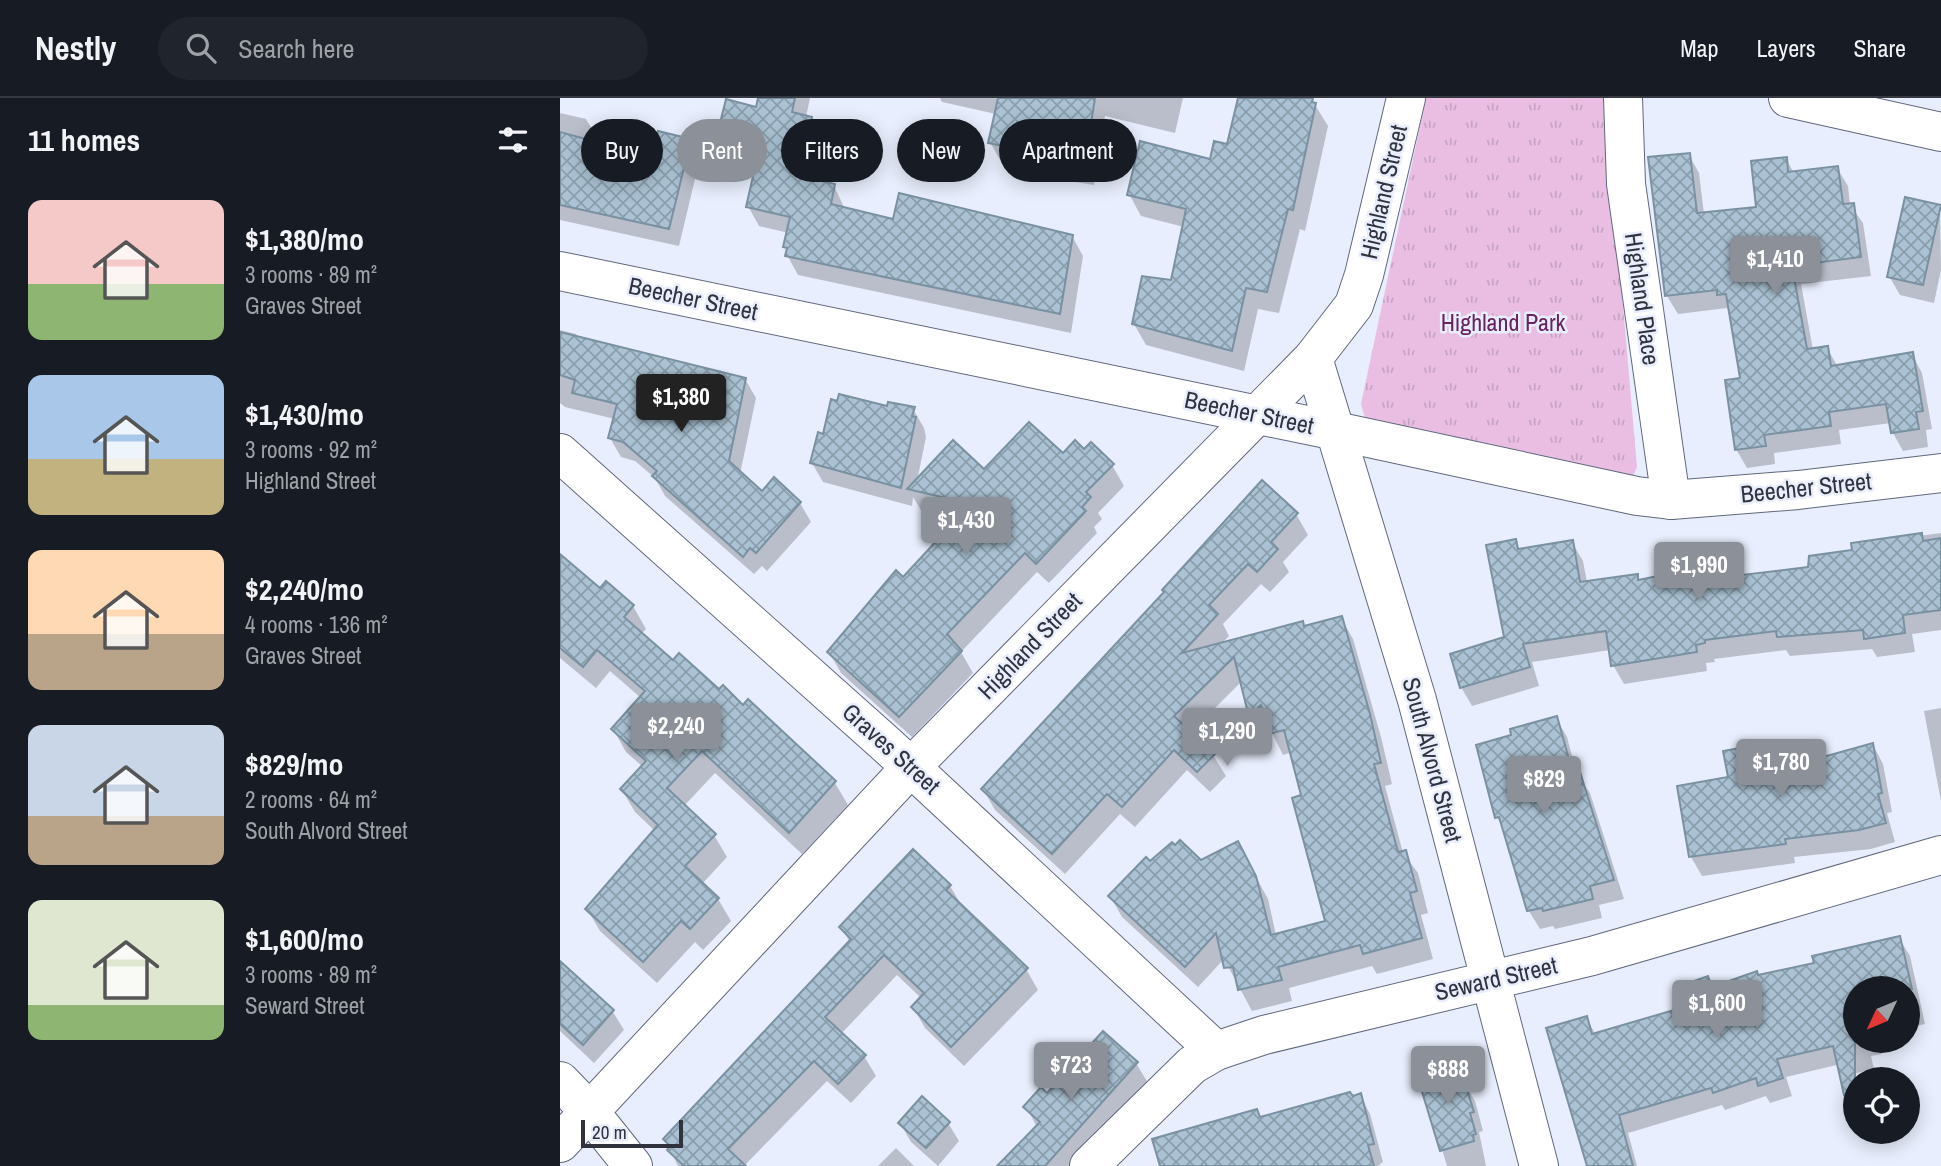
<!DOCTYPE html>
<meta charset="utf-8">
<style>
body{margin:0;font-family:"Archivo Narrow",sans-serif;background:#20242c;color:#f1f3f6;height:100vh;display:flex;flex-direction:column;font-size:26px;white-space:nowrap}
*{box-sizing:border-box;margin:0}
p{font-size:23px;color:#9ea1a6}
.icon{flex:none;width:38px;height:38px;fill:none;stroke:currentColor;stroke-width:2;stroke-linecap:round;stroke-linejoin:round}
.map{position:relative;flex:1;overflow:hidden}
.drawer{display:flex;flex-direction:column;background:#171b24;width:560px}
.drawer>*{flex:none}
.top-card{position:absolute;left:21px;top:21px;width:665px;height:63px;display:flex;gap:14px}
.needle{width:46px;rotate:226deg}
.controls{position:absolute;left:1283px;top:878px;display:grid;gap:14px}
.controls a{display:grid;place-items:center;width:77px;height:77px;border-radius:50%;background:#171b24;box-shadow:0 4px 18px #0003;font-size:35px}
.scale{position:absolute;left:21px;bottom:18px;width:102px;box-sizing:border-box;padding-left:7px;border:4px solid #30333d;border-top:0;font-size:19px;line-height:24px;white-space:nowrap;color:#30333d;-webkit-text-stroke:5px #e8eefd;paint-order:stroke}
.price{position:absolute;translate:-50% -60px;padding:0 16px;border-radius:7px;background:#8c9099;color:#fff;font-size:23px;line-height:46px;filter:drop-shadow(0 2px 4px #0008)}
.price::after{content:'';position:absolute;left:50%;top:42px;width:21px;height:16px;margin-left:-10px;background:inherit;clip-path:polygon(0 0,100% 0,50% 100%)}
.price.on{background:#222;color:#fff}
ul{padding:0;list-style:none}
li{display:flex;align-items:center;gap:21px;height:175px;padding:0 28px}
li span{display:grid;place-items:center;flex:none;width:196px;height:140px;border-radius:14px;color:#555}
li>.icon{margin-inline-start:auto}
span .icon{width:84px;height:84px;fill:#fffc;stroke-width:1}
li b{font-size:30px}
h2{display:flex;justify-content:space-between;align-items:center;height:84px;padding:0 28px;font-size:30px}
.tag{padding:0 24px;border-radius:32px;background:#171b24;box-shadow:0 4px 18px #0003;font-size:24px;line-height:63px}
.tag.on{background:#8c9099;color:#fff}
header{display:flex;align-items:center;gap:42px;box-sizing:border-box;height:98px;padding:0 35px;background:#171b24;border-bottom:2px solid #363941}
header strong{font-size:33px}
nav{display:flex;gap:38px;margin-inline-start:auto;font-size:24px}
.search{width:490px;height:63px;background:#20242c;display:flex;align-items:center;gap:18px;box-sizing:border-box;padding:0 24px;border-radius:38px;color:#9ea1a6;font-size:26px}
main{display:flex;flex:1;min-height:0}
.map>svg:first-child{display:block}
.park{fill:url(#park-tufts)}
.shadow{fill:#0003}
.building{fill:url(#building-cross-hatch);stroke:#7a91a2;stroke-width:2}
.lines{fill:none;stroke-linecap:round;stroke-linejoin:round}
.minor-casing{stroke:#60687e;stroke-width:40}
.minor{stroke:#fff;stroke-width:38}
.labels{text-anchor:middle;stroke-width:5;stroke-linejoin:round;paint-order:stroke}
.street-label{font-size:24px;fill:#30333d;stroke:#e8eefd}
.park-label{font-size:24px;fill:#692262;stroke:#e8eefd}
</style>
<header>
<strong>Nestly</strong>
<div class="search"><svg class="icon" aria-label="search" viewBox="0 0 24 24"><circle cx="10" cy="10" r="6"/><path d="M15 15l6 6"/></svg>Search here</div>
<nav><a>Map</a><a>Layers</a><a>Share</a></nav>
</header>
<main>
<section class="drawer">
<h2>11 homes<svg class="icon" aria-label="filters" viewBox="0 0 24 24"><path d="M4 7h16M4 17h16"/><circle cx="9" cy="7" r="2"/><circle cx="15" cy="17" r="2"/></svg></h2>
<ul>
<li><span style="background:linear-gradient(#f6c9c9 60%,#8fb573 0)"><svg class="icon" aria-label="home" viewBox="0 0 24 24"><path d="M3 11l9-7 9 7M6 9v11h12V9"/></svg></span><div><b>$1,380/mo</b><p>3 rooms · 89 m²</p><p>Graves Street</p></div></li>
<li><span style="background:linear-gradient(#a9c7e8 60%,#c2b280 0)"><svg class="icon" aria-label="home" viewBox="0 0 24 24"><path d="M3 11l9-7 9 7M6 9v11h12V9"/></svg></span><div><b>$1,430/mo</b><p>3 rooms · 92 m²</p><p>Highland Street</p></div></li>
<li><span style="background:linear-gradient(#ffd9b3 60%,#b9a48a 0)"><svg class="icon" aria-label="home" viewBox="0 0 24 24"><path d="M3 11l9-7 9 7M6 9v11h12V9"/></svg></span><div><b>$2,240/mo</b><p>4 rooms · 136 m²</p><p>Graves Street</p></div></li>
<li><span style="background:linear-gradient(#c9d6e8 65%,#b9a48a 0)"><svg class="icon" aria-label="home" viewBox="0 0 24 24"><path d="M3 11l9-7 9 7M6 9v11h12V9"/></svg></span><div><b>$829/mo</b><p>2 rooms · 64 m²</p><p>South Alvord Street</p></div></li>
<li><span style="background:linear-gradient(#dfe7d0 75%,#8fb573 0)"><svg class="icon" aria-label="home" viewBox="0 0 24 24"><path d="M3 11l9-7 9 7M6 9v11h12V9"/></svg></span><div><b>$1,600/mo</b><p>3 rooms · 89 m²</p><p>Seward Street</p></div></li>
</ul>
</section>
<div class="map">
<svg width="1381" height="1068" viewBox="0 0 1381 1068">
<defs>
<pattern id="park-tufts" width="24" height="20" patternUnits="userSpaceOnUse" patternTransform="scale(1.75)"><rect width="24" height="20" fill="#e9bee2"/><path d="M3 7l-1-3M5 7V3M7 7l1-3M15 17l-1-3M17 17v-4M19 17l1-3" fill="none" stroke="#c8a4c3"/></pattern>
<pattern id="building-cross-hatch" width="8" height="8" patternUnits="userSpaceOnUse" patternTransform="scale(1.75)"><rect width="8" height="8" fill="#aac2d3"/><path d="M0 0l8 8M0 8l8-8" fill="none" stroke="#8b9eac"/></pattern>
</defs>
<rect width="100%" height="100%" fill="#e8eefd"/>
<!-- park -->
<polygon class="park" points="866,0 1045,0 1077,369 1072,380 805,320 801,306"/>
<!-- shadow -->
<g class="shadow">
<polygon points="200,0 250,0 246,19 251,20 262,40 252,83 274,88 285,111 334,123 512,138 523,158 511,235 238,177 227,157 229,135 199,128 188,108 199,59 171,52 160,33 197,11"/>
<polygon points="380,0 623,0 615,35 545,18 534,87 508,83 503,76 440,62 430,44 436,16 382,4"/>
<polygon points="680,0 737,0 755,7 768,28 745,133 740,131 719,215 698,211 684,273 586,247 574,226 613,184 624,129 581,118 569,96 651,63 668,48"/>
<polygon points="0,15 26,21 36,38 34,45 93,61 129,43 140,60 119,148 0,122"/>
<polygon points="1129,57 1139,75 1144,116 1198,110 1226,61 1234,75 1277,70 1288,88 1290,107 1303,125 1311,178 1241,186 1253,252 1267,250 1278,269 1352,256 1362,275 1372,331 1366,332 1368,349 1343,353 1333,335 1331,325 1279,332 1281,346 1214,355 1215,366 1187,370 1176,351 1182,281 1169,214 1167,210 1118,216 1107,198 1090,61"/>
<polygon points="1380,109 1381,172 1374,205 1340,197 1329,178"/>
<polygon points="0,232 16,236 19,241 185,281 196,300 180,376 202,395 240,405 251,424 207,473 202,468 194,476 105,398 95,380 75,363 61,359 50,340 55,321 5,309 0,305"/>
<polygon points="329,310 353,311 364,330 366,339 357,383 524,353 552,367 564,388 538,415 542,421 534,429 537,435 489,485 477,474 401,554 413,575 352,639 281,575 269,554 380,441 372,428 383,417 361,412 353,399 352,408 263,384 252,365 264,338"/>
<polygon points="736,416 748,437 723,464 729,474 710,494 701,486 663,526 669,538 661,546 742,525 745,530 781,520 793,541 821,639 832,686 825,688 843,755 858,775 868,815 861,817 873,861 817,876 812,868 729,890 732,903 692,913 664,861 638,889 562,819 550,798 590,765 689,766 708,801 716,837 767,824 743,698 732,654 723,657 710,631 703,639 691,618 682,583 630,635 653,657 666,678 650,694 627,672 575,729 560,716 505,776 435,712 423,691"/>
<polygon points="1381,435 1381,532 1352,536 1355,554 1317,559 1312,551 1230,558 1226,552 1154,561 1155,564 1146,565 1147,573 1064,586 1053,567 1050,552 972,564 979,588 912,608 901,589 946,541 955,443 960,452 1012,444 1023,463 1027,484 1077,478 1080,483 1180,472 1184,479 1249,471 1294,453 1293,447"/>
<polygon points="0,459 40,493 73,508 86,531 81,536 113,564 183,609 188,604 275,685 288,707 242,756 155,675 124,708 154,737 167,759 142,786 158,801 171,823 143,852 135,844 97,885 40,833 27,811 95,733 75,714 62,692 83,669 66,654 53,631 81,600 50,573 36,590 0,560"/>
<polygon points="1381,610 1381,703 1364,613"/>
<polygon points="996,620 1007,639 1017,677 1030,695 1064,801 1039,807 1042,820 995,831 993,828 980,831 969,813 945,733 937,719 953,638"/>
<polygon points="1313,647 1323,666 1332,714 1327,715 1335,744 1311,751 1234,759 1235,765 1142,778 1131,759 1119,689 1170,680 1196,649 1201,658 1260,650 1266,660"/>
<polygon points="390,788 402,808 466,871 478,892 404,968 365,930 353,909 361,900 337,877 281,936 304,958 316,978 291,1005 267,983 184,1068 118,1068 105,1041 290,844 281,830"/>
<polygon points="1339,840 1350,858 1365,926 1348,930 1348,891 1295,891 1295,943 1319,943 1322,956 1311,958 1314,971 1288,977 1281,966 1226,979 1232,998 1210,1005 1206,998 1165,1012 1162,1007 1068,1035 1077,1068 1039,1068 1026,920 1036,937 1123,912 1147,880 1153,891 1256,867"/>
<polygon points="0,866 53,914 64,932 34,965 0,933"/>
<polygon points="576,965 588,985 515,1068 439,1068 477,1029 466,1009 488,998"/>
<polygon points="892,965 915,1003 923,1033 919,1034 926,1068 887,1068 859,975"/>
<polygon points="800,997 810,1016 823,1064 818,1068 602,1068 701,1021"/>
<polygon points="340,1025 388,1025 399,1043 378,1068 351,1044"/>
<polygon points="336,1050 354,1068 318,1068"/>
</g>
<!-- building -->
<g class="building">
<polygon points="198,0 235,0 232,14 252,19 238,78 275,86 271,106 333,121 339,95 513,137 500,216 225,158 227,150 223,149 230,119 186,109 201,43 158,33 166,1 196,9"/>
<polygon points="438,0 535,0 524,70 496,66 497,59 428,45"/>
<polygon points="678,0 753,0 752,4 756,5 733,112 728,111 707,194 686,190 672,253 572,226 582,178 611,182 626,111 567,97 580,43 650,61 654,43 667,46"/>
<polygon points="98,33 131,41 109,131 0,107 0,34 92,59"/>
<polygon points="1130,55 1137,115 1196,109 1191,63 1227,59 1228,74 1278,68 1283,106 1294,105 1301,159 1232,168 1247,251 1268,248 1271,268 1353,254 1363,313 1356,314 1359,331 1331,335 1326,306 1269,314 1271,328 1204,337 1206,348 1175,352 1165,282 1180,280 1166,196 1157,197 1157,192 1105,198 1088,59"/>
<polygon points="1345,99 1381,107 1363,187 1327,179"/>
<polygon points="0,234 186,280 169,363 202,393 214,379 241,404 196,455 190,450 183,459 92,378 97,373 63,344 48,340 57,306 12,295 15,282 0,277"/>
<polygon points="279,296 327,308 328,304 355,309 352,318 356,319 341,390 250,365 258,334 263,336 271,301 277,303"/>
<polygon points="469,324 503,355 515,342 524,351 531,344 554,366 526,394 531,399 522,409 526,413 476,466 465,455 387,536 402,553 339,619 267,554 336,472 343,479 381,438 370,427 395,402 347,391 393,342 424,371"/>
<polygon points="702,382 738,415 711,444 718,451 697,474 688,466 649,507 658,516 622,555 743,523 744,528 782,518 810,616 821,665 814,666 838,754 846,752 857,793 850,795 862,840 803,856 800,847 718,869 722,882 678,892 673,869 664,870 656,835 625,869 548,798 586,759 590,763 612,744 615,747 620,742 641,762 678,743 696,778 711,837 765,823 732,700 741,697 724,632 709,636 701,607 689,619 674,559 614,618 655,656 637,674 614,652 562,709 547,696 492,756 421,691 604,494 602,492"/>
<polygon points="1362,435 1363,443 1381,440 1381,512 1343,517 1345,535 1304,541 1303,532 1217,539 1216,533 1145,542 1145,545 1136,547 1137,554 1051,568 1046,533 963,546 970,569 900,590 890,556 944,539 926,447 956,441 958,451 1013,442 1020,484 1078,476 1078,482 1128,472 1129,477 1181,470 1182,477 1248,469 1249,458 1292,452 1291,445"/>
<polygon points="0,456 40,490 46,483 74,507 64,519 113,562 119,555 159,591 163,587 183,607 188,601 276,683 229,735 142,653 107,690 156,736 125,768 159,800 130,831 121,823 83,864 25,811 98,727 60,691 86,663 51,631 85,593 37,552 23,569 0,550"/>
<polygon points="997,618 1013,676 1020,674 1054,782 1030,788 1033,801 983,813 982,810 967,813 939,719 935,720 916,647 951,637 950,631"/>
<polygon points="1313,645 1322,695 1318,696 1326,725 1299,732 1225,741 1226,746 1129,759 1117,688 1168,679 1163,653 1197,647 1199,656 1261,648 1263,659"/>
<polygon points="353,751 391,787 386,792 468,870 391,949 351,909 364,895 324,857 265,919 306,957 278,986 254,963 168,1051 186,1068 124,1068 107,1052 110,1048 103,1041 291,841 279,829"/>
<polygon points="1340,838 1352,891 1295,891 1295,995 1284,997 1273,948 1217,961 1223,980 1198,988 1196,980 1153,995 1151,990 1059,1017 1073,1068 1027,1068 986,930 1027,918 1032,936 1121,910 1114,890 1148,878 1152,889 1197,873 1198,877 1254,865 1252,858"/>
<polygon points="0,863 54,912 23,947 0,926"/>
<polygon points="543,933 578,964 485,1068 437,1068 480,1024 463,1009 481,989 487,995"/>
<polygon points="893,963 899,984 904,982 914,1014 910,1015 916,1036 913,1037 914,1043 880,1053 856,974"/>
<polygon points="790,994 793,998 801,995 814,1046 808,1047 814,1068 600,1068 592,1041 697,1011 700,1019"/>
<polygon points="362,998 390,1024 366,1050 338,1025"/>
</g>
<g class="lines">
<!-- minor casing -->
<g class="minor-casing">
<g id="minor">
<polyline points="1063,0 1066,86 1111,402"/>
<polyline points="1228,0 1381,34"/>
<polyline points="0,173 776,333 1077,398 1111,402 1238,392 1381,375"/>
<polyline points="753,260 857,602 979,1068"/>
<polyline points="0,355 328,648 656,953"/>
<polyline points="0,983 29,1013 73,1068"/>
<polyline points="0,1045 351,669 753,260 794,207 804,177 846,0"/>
<polyline points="529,1068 632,967 656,953 704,937 1032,858 1381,757"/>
</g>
</g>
<!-- minor -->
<use href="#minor" class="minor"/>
</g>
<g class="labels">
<!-- street labels -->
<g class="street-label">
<text transform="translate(824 94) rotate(-77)" y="8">Highland Street</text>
<text transform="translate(133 201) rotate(12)" y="8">Beecher Street</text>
<text transform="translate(1082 201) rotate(82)" y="8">Highland Place</text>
<text transform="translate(689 315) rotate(12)" y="8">Beecher Street</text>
<text transform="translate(1246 390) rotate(-6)" y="8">Beecher Street</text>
<text transform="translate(470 548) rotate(-46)" y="8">Highland Street</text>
<text transform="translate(331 651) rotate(42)" y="8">Graves Street</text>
<text transform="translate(872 662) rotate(75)" y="8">South Alvord Street</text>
<text transform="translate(936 881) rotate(-13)" y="8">Seward Street</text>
</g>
<!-- park labels -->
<g class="park-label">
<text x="943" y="233">Highland Park</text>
</g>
</g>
</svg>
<div class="controls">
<a><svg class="needle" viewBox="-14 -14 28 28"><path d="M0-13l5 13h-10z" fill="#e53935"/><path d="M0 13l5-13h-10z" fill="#9ea1a6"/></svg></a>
<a><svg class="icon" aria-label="locate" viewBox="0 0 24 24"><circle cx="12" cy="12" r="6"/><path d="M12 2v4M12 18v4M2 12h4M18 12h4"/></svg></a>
</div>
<div class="scale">20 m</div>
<b class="price" style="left:1215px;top:198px">$1,410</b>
<b class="price on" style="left:121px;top:336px">$1,380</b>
<b class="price" style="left:406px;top:459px">$1,430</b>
<b class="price" style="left:1139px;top:504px">$1,990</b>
<b class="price" style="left:116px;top:665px">$2,240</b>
<b class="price" style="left:667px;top:670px">$1,290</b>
<b class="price" style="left:1221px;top:701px">$1,780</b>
<b class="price" style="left:984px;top:718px">$829</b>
<b class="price" style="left:1157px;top:942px">$1,600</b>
<b class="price" style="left:511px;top:1004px">$723</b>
<b class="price" style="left:888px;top:1008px">$888</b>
<div class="top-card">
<a class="tag">Buy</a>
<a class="tag on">Rent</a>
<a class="tag">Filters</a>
<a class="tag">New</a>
<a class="tag">Apartment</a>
</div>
</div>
</main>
